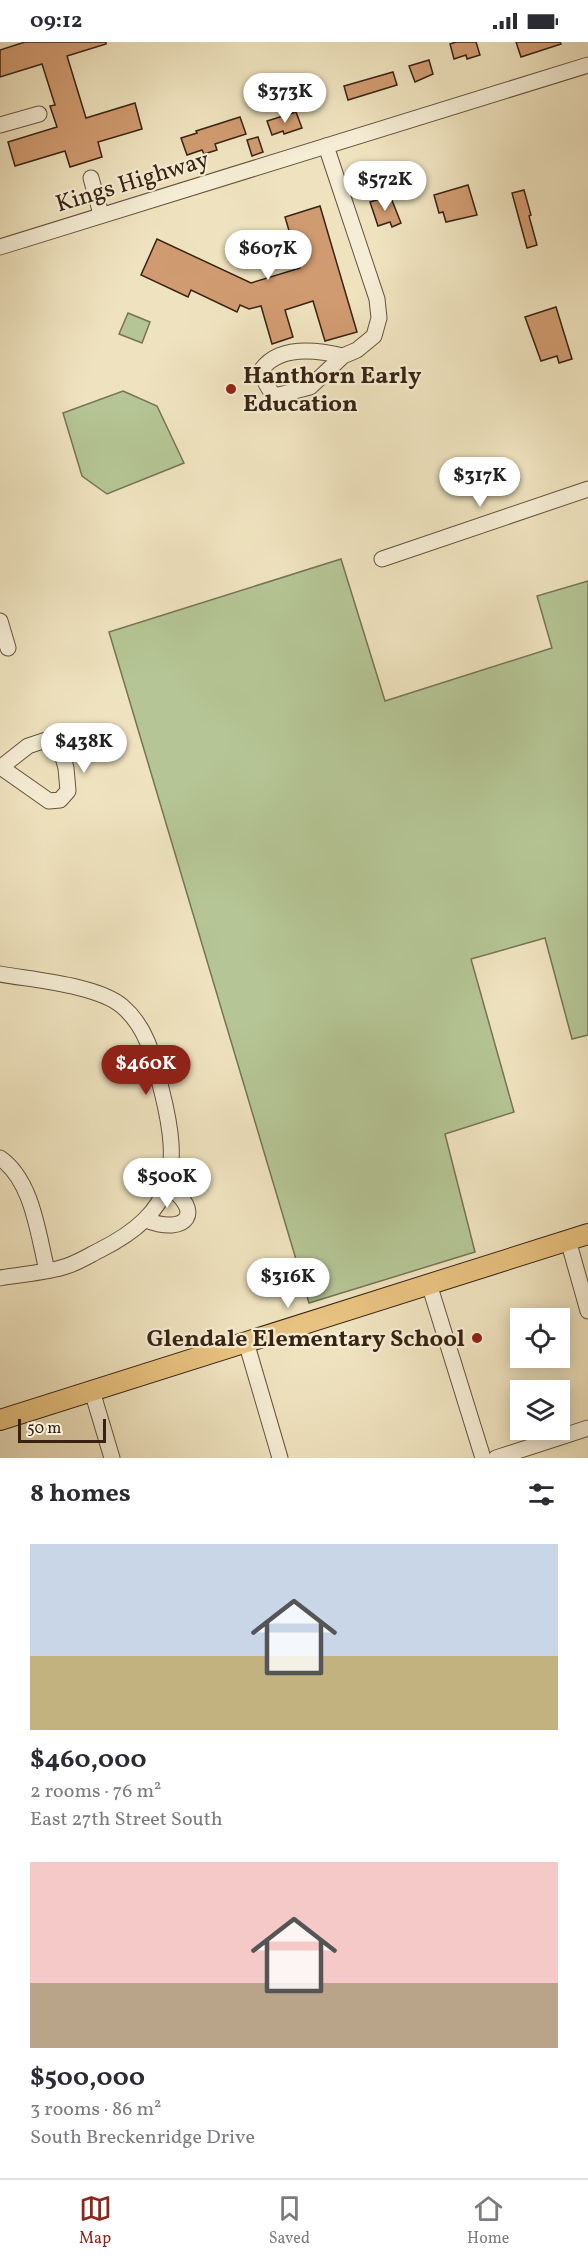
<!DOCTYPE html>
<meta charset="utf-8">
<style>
body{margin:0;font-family:Vollkorn,serif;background:#f7f7f7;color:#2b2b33;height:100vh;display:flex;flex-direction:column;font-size:22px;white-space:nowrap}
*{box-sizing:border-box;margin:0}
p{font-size:20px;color:#7c7c81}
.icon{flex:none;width:33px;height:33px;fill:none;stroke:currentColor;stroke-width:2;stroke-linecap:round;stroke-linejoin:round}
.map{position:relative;height:1416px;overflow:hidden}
.sheet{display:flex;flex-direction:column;background:#fff;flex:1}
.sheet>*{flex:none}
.tools{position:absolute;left:510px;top:1266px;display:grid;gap:12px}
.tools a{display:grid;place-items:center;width:60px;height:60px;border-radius:0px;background:#fff;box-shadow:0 3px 15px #0003;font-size:30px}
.scale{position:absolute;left:18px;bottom:15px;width:88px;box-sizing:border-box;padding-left:6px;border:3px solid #382313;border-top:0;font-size:16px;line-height:21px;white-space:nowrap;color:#382313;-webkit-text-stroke:4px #f5edd5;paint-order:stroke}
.price{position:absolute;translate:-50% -51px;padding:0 14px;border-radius:21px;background:#fff;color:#222;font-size:20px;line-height:39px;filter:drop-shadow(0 2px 3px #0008)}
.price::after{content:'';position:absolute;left:50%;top:36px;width:18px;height:14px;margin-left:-9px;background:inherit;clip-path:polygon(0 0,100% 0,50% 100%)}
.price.current{background:#8f2418;color:#fff}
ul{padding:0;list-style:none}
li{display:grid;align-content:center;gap:12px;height:318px;padding:0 30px}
li span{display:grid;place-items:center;height:186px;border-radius:0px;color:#555}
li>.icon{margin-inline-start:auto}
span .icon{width:108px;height:108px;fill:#fffc;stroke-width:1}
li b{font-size:26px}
h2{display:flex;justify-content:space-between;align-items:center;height:72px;padding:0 30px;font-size:26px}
.status{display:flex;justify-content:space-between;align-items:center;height:42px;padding:0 30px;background:#fff;direction:ltr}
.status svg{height:16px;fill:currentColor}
.menu{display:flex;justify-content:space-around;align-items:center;height:84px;border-top:2px solid #e1e1e2;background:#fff;font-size:16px;color:#7c7c81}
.menu a{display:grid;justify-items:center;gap:3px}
.menu .current{color:#8f2418}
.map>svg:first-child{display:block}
.green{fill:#b5c595;stroke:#767454;stroke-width:1.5}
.building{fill:#d19b71;stroke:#382313;stroke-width:1.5}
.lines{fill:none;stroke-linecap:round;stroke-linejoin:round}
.minor-casing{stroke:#66533e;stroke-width:17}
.major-casing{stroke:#382313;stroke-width:22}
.minor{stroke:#f5edd5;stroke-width:15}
.major{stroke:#e8c280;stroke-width:20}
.poi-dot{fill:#8f2418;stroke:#f5edd5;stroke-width:2}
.labels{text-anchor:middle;stroke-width:4.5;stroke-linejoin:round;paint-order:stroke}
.street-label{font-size:24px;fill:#382313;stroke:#f5edd5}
.poi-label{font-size:24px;font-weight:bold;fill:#382313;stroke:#f5edd5;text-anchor:start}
</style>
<div class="status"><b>09:12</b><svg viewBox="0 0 49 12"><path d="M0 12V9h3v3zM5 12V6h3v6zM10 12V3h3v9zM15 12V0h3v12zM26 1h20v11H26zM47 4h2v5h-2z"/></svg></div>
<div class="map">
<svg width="588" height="1416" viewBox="0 0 588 1416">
<rect width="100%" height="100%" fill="#efe3bf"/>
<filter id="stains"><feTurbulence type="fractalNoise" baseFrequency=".00333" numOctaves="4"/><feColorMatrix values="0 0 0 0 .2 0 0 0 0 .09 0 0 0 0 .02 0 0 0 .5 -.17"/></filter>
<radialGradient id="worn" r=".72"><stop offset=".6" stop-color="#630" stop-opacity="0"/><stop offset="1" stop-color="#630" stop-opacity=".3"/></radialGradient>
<!-- green -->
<g class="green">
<polygon points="128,271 150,280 142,301 119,292"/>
<polygon points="123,349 157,364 184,421 107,452 82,434 63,371"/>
<polygon points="341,517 385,659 552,606 537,554 588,539 588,993 572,997 545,896 471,917 514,1070 445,1092 475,1210 309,1261 109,590"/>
</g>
<!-- building -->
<g class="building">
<polygon points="25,0 106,0 106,2 67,14 86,76 135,61 142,87 98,100 102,115 70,125 65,109 15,124 8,100 57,85 50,64 55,63 42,22 0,35 0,8"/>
<polygon points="456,0 476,0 480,13 467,17 466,13 454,17 450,2"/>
<polygon points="516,0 560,0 561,2 521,15"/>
<polygon points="429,18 433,32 415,40 409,24"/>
<polygon points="393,30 397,43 348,58 344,44"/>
<polygon points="296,70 302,86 284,92 283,89 272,93 267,79"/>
<polygon points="240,75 246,92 215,102 217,108 204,112 202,108 187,113 181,96 197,91 196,89"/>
<polygon points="258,95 263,110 252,114 247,98"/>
<polygon points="468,143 477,173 446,180 443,170 439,171 434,153"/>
<polygon points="524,148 531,173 529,174 537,203 527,206 512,151"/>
<polygon points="383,156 385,158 391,156 401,181 392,185 390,180 378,184 370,160"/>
<polygon points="320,164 357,290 325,299 313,259 285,268 293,295 272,302 261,264 249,267 240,263 237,270 191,248 188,255 141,233 157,197 251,241 300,226 285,175"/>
<polygon points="556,265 572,317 559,321 557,314 541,319 525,275"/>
</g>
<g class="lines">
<!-- minor casing -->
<g class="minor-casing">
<g id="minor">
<polyline points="0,83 39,72"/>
<path d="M326,104L377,257L379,276L374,294L357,308L343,314L310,345L275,354C267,346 264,339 262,327C280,303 318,308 343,314"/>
<polyline points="91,136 101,172"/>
<polyline points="0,205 588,23"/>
<polyline points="382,517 588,447"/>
<polyline points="0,579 8,606"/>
<polyline points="0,726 28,704 49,697 60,705 66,726 68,749 60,758 49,759 2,726"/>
<path d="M0,932C33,938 97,943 122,964C148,986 154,1018 162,1050C181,1126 176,1170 100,1208C90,1213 79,1220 67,1224C46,1231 22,1232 0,1236"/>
<path d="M0,1116C33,1139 38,1193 47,1228"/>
<path d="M146,1178C187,1194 205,1169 167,1144"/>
<polyline points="568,1198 588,1269"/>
<polyline points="429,1242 483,1416"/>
<polyline points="246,1300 280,1416"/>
<polyline points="92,1349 112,1416"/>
<polyline points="496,1416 588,1386"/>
</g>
</g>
<!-- major casing -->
<g class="major-casing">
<polyline id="major" points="0,1378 588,1192"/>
</g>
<!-- minor -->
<use href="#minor" class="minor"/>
<!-- major -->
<use href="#major" class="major"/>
</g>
<!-- markers -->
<g class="poi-dot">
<circle cx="231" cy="347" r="6"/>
<circle cx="477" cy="1296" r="6"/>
</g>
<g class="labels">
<!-- street labels -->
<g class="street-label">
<text transform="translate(132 139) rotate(-17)" y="8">Kings Highway</text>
</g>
<!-- poi labels -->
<g class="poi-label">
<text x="243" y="341">Hanthorn Early<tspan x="243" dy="28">Education</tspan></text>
<text x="465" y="1304" text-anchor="end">Glendale Elementary School</text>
</g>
</g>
<rect width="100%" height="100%" filter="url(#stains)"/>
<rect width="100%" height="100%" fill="url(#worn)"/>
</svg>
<div class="tools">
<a><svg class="icon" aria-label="locate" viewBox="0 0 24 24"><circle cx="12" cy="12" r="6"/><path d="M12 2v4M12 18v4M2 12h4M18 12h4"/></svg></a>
<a><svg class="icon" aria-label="layers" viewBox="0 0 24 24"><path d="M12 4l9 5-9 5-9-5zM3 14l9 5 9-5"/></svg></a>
</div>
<div class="scale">50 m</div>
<b class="price" style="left:285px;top:82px">$373K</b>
<b class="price" style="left:385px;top:170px">$572K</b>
<b class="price" style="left:268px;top:239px">$607K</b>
<b class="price" style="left:480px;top:466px">$317K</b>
<b class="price" style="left:84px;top:732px">$438K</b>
<b class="price current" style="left:146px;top:1054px">$460K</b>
<b class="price" style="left:167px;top:1167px">$500K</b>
<b class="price" style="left:288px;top:1267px">$316K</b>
</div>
<section class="sheet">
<h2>8 homes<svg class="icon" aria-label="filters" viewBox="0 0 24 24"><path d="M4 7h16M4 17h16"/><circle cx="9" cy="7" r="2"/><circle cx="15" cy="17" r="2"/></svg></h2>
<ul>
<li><span style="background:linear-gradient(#c9d6e8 60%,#c2b280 0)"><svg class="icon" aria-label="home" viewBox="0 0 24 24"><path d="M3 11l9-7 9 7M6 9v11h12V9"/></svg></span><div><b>$460,000</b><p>2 rooms · 76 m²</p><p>East 27th Street South</p></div></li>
<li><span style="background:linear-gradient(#f6c9c9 65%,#b9a48a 0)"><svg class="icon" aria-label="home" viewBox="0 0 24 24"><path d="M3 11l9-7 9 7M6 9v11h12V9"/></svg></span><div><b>$500,000</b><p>3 rooms · 86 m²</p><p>South Breckenridge Drive</p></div></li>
</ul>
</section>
<nav class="menu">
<a class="current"><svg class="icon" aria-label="map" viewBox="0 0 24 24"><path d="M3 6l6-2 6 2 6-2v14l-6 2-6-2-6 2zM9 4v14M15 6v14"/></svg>Map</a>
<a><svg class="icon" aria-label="saved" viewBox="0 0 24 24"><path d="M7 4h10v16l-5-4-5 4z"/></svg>Saved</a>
<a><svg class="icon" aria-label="home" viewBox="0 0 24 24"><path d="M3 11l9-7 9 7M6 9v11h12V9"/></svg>Home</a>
</nav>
